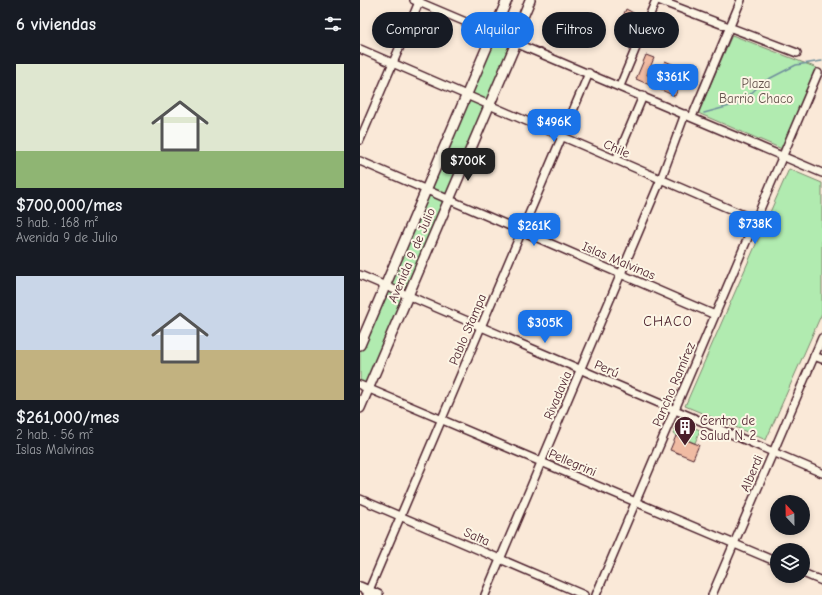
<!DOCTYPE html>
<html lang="es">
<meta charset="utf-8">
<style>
body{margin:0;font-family:"Comic Neue",sans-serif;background:#20242c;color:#f1f3f6;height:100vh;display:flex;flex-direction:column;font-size:15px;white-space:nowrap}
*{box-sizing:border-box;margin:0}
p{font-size:13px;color:#9ea1a6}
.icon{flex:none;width:22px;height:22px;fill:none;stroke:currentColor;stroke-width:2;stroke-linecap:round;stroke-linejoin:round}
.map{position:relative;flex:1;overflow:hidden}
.drawer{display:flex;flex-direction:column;background:#171b24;width:360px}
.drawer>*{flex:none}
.guide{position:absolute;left:12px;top:12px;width:380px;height:36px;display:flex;gap:8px}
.needle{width:26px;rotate:338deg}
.fabs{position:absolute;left:410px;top:495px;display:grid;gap:8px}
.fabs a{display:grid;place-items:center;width:40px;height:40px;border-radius:50%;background:#171b24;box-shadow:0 2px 6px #0003;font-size:20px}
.price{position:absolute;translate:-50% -34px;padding:0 9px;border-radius:8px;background:#1a73e8;color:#fff;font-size:13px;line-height:26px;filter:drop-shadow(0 1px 2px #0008)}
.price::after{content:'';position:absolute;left:50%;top:24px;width:12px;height:9px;margin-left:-6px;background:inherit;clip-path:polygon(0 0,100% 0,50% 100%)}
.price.active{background:#222;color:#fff}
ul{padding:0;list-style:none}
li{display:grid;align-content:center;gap:8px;height:212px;padding:0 16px}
li span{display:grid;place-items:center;height:124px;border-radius:0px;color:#555}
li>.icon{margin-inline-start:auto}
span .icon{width:72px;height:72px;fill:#fffc;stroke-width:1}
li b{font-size:17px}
h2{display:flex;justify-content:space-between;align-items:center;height:48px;padding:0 16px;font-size:17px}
.pill{padding:0 14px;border-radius:18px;background:#171b24;box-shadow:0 2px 6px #0003;font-size:14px;line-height:36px}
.pill.active{background:#1a73e8;color:#fff}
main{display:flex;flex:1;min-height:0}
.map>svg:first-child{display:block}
.green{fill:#b1ebb0;stroke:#7e856e}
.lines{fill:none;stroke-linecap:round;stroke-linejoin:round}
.stream{stroke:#708f9c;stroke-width:1.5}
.building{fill:#f0bba3;stroke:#4a1f2b}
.minor-casing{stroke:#4a1f2b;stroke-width:10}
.major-casing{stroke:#4a1f2b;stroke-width:12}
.minor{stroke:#fcf5e5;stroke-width:7}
.major{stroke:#fcf5e5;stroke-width:9}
.labels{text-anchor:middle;stroke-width:4;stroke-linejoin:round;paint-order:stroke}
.park-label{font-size:13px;fill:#64524c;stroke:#fcf5e5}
.street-label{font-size:13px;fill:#4a1f2b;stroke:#fcf5e5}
.poi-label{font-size:13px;fill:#4a1f2b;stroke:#fcf5e5;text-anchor:start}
.neighbourhood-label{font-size:14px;letter-spacing:1px;fill:#4a1f2b;stroke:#fcf5e5}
</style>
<main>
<section class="drawer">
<h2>6 viviendas<svg class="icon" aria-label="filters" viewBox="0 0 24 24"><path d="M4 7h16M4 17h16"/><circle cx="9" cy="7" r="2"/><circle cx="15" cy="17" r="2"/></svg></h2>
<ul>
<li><span style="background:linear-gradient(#dfe7d0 70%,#8fb573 0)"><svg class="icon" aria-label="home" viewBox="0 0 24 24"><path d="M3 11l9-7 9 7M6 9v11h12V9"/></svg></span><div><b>$700,000/mes</b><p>5 hab. · 168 m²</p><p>Avenida 9 de Julio</p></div></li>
<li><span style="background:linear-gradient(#c9d6e8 60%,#c2b280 0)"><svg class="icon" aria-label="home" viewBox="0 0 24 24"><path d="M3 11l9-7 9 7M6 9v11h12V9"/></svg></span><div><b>$261,000/mes</b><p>2 hab. · 56 m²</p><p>Islas Malvinas</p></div></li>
</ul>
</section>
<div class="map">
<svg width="462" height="595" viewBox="0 0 462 595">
<rect width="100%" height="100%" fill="#fae9d8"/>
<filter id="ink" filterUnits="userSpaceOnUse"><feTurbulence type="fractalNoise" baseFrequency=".025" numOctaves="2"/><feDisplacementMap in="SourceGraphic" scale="8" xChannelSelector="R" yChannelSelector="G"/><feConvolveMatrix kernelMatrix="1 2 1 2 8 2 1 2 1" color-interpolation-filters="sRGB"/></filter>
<g filter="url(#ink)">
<!-- green -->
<g class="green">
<polygon points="372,35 457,68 422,149 338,113"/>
<polygon points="134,37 153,45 128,101 110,93"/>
<polygon points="108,99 125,107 88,196 69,189"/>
<polygon points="429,169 462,183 462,313 406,440 325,406"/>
<polygon points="68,194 85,201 47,292 28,285"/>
<polygon points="27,289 45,297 7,385 0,382 0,351"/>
<polygon points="318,421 340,430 335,443 313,434"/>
</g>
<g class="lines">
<!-- stream -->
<polyline class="stream" points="344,113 381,103 403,82 436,65 462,61"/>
</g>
<!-- building -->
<g class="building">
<polygon points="266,9 283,18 275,37 257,30"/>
<polygon points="286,55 294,58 287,75 298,79 305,61 326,70 315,96 276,79"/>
<polygon points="316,436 339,445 333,459 310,450"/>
</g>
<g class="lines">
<!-- minor casing -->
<g class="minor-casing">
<g id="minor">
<polyline points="54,0 462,173"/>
<polyline points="298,0 437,53"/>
<polyline points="0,49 395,220"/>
<polyline points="260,86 296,0"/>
<polyline points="332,117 381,0"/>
<polyline points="0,140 59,2"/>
<polyline points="256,160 283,96"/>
<polyline points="0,161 355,315"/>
<polyline points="0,275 462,473"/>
<polyline points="454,356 462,359"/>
<polyline points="0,385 417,562"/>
<polyline points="0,499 224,595"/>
<polyline points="443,573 462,581"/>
<polyline points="7,595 229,73"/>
<polyline points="125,595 301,179 325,114"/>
<polyline points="236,595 458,73"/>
<polyline points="352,595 462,338"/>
</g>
</g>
<!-- major casing -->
<g class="major-casing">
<g id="major">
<polyline points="0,345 147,0"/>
<polyline points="0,408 156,43 160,24 170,0"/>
<polyline points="0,587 18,595"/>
</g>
</g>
<!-- minor -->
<use href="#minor" class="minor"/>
<!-- major -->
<use href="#major" class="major"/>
</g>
</g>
<!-- icons -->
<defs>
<g id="building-pin" transform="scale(1.15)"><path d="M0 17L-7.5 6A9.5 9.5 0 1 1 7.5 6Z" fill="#4a1f2b" stroke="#fcf5e5"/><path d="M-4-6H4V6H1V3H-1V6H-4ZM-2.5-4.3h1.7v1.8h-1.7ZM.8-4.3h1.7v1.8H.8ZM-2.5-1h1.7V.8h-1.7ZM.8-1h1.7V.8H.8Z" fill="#fff"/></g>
</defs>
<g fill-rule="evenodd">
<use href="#building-pin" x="325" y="427"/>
</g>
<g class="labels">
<!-- park labels -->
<g class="park-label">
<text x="396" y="88">Plaza<tspan x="396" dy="15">Barrio Chaco</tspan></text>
</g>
<!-- street labels -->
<g class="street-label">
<text transform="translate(257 148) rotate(23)" y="5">Chile</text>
<text transform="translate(51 255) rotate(-67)" y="5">Avenida 9 de Julio</text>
<text transform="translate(259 260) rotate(23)" y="5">Islas Malvinas</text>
<text transform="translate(107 329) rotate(-67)" y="5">Pablo Stampa</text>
<text transform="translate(247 368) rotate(23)" y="5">Perú</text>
<text transform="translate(313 384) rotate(-67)" y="5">Pancho Ramírez</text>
<text transform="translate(197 395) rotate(-67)" y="5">Rivadavia</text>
<text transform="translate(213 462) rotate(23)" y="5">Pellegrini</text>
<text transform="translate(391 473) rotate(-67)" y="5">Alberdi</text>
<text transform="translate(117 536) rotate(23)" y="5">Salta</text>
</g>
<!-- poi labels -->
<g class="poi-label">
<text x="340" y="425">Centro de<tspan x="340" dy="15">Salud N. 2</tspan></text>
</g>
<!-- neighbourhood labels -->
<g class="neighbourhood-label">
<text x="308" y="326">CHACO</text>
</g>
</g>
</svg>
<div class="fabs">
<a><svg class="needle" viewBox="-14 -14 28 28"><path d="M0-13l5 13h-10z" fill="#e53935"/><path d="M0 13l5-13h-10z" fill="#9ea1a6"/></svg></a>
<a><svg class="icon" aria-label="layers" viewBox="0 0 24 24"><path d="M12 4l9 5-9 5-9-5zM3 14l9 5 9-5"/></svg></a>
</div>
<b class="price" style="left:313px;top:98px">$361K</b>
<b class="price" style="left:194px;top:143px">$496K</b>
<b class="price active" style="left:108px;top:182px">$700K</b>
<b class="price" style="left:395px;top:245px">$738K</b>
<b class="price" style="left:174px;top:247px">$261K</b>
<b class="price" style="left:185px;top:344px">$305K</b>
<div class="guide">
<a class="pill">Comprar</a>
<a class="pill active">Alquilar</a>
<a class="pill">Filtros</a>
<a class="pill">Nuevo</a>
</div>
</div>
</main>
